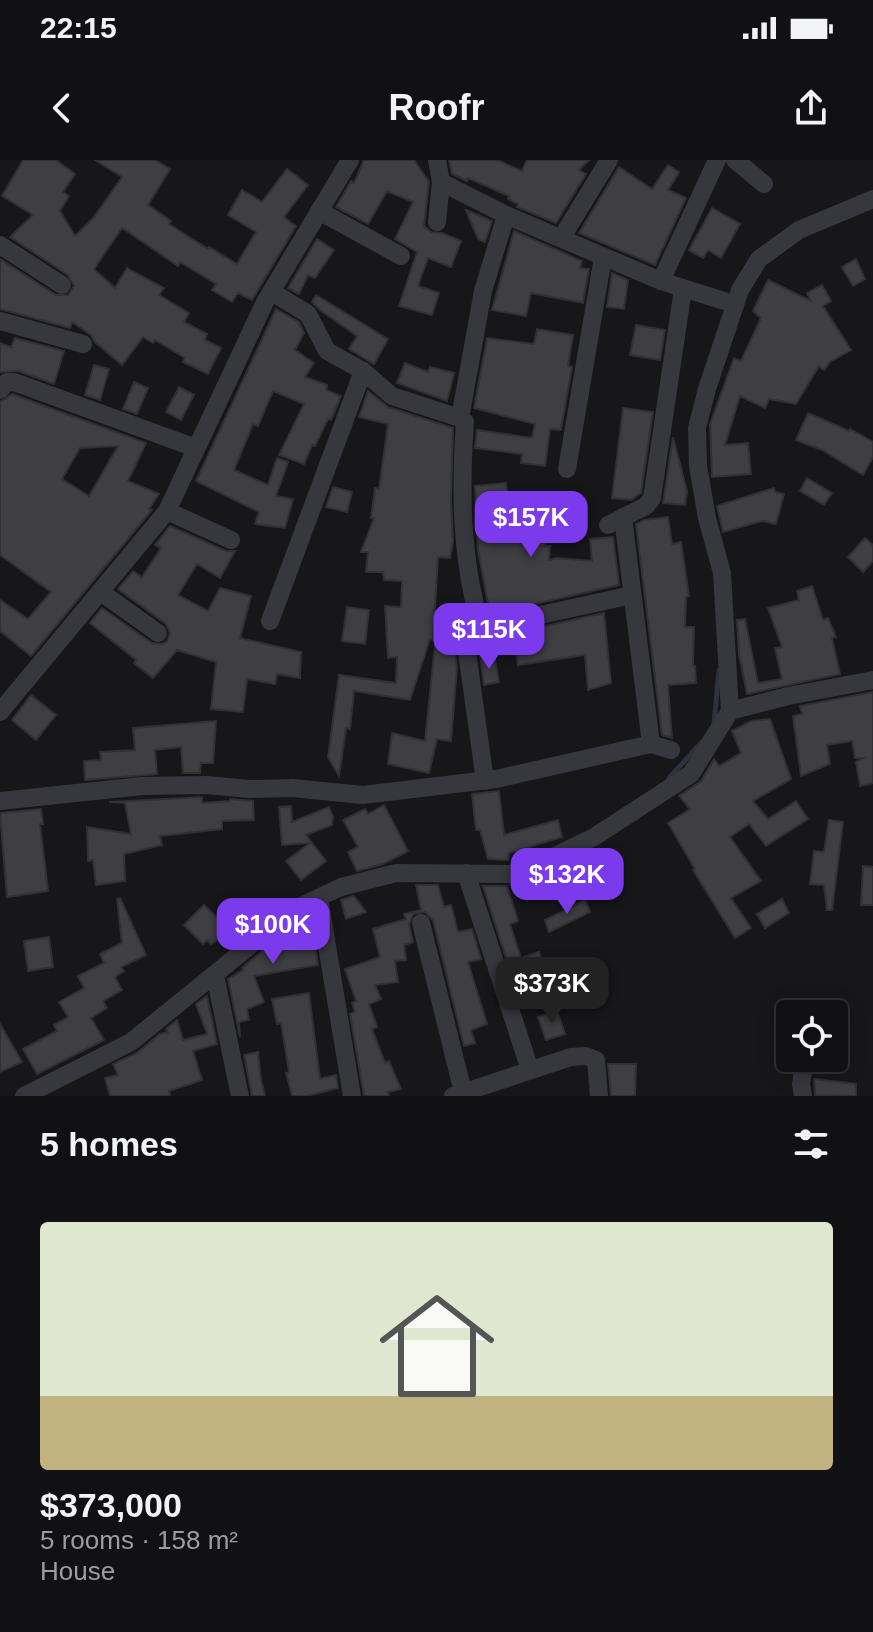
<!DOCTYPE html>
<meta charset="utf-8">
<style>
body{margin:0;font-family:Arial,sans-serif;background:#1e1e21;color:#f1f3f6;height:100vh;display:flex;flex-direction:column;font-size:30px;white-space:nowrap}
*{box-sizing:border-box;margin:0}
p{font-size:26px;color:#9c9da0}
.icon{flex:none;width:44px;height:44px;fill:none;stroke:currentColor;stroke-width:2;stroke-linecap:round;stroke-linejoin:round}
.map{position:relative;height:936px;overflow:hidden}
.panel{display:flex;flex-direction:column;background:#111013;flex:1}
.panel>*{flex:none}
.tools{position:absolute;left:776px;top:840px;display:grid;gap:16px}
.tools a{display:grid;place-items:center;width:72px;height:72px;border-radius:8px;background:#111013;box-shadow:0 4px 20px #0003,0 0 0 2px #303033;font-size:40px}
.price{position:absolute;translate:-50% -68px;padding:0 18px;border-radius:16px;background:#7c3aed;color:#fff;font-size:26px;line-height:52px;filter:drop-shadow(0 2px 4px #0008)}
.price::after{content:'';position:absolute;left:50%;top:48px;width:24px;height:18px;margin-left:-12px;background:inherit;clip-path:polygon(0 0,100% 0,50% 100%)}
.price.current{background:#222;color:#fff}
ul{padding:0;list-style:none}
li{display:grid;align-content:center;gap:16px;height:424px;padding:0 40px}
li+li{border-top:2px solid #303033}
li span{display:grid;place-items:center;height:248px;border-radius:8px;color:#555}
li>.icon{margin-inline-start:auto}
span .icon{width:144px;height:144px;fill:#fffc;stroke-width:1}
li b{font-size:34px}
h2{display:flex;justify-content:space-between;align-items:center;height:96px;padding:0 40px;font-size:34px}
.status{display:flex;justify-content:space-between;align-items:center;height:56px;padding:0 40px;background:#111013;direction:ltr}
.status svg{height:22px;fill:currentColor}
header{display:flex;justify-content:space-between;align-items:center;height:104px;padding:0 40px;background:#111013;font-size:36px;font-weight:700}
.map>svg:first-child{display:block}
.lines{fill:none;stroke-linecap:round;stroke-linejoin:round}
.stream{stroke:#2c323e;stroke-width:5}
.building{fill:#3e3e43;stroke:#313035;stroke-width:2;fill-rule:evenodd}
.street{stroke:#37373e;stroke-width:18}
</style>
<div class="status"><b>22:15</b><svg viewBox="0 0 49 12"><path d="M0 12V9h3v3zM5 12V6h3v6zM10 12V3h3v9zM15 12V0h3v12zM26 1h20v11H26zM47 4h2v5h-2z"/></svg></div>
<header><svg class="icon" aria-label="back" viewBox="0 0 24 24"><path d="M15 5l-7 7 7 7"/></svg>Roofr<svg class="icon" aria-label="share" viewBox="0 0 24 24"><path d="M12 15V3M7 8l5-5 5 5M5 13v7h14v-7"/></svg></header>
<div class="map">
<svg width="873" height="936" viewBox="0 0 873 936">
<rect width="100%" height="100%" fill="#171619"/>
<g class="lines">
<!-- stream -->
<g class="stream">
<polyline points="714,564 719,510"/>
<polyline points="669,618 702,582"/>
</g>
</g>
<!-- building -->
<g class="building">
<polygon points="23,0 56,0 75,14 63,32 69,36 60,51 75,76 94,57 122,17 95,0 155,0 170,9 148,45 171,61 169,64 208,89 209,87 237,104 256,72 228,55 242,30 262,42 287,9 308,25 284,57 296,66 252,140 238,133 232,142 212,130 216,124 180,102 178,106 122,68 94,109 115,128 127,108 164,128 159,135 189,153 184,162 207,174 205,180 221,188 208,214 183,202 185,198 155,180 153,183 143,177 122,205 95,182 91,175 72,162 70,168 0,149 0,99 56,135 68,135 74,126 68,115 10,77 33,55 2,36"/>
<polygon points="364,0 414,0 429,22 424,66 431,72 442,73 461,81 451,107 428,98 418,126 439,133 432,155 399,146 417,92 395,79 413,42 387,31 368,64 336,47 351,21 354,23"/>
<polygon points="449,0 497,0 522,11 527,0 589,0 579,10 586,14 556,63 517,47 518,44 508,39 509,36 468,18 467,21 452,14"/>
<polygon points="668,5 679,12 668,30 686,38 655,105 579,73 619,7 652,29"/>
<polygon points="712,48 740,64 721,98 708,90 703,98 689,90"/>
<polygon points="466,50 492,61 485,82 478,79"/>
<polygon points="514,71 582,101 580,108 589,109 583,143 531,133 526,156 492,150"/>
<polygon points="317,79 334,90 315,118 308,115 299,134 288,128"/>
<polygon points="856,99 865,119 853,126 842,107"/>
<polygon points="612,113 628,120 624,149 607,147"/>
<polygon points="768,120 811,141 807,133 822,125 831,141 823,146 851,190 830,202 824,210 819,206 796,244 769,239 765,248 740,236 725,285 748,283 751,314 712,317 710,264 734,198 741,201 761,158 753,151"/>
<polygon points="316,135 388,179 374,204 349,189 357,176 320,150 312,142"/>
<polygon points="276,149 299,162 304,173 295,190 314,203 305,217 327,225 326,230 341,236 331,260 328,259 315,286 312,285 304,304 279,295 304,244 273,231 258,266 253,264 234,310 268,325 277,298 288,302 276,336 293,339 285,368 255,364 259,352 196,321"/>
<polygon points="636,165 665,170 660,200 630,195"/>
<polygon points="537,169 573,175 568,206 572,207 561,270 550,269 545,306 521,303 522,294 475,288 477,270 532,278 535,264 474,248 487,178 534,184"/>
<polygon points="15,178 64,191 54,224 18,211 0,212 0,183 11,187"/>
<polygon points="405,203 428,212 430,207 454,213 447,241 397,223"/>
<polygon points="94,205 109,209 100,240 85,235"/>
<polygon points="134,222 148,228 137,254 123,249"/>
<polygon points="179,227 194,235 181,260 166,252"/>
<polygon points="368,231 388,247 453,268 451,340 453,381 450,398 438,397 433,480 430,479 410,540 354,531 350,569 346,568 339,616 328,597 339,515 396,523 397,497 388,498 385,446 401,447 402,421 384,420 383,412 366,412 368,392 361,392 374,358 371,358 375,328 379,329 388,264 359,257"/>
<path d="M12,234L146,283L128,321L159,334L149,349L152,350L31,496L0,471V440L28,459L51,432L0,395V242ZM118,286L89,336L62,319L80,288Z"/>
<polygon points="623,248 653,252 641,333 631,340 612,338"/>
<polygon points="808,253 849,271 850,269 873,282 873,297 863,315 822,290 796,280"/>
<polygon points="673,277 687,331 685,345 663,343"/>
<polygon points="807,318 832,333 824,345 800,331"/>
<polygon points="506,323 510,360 534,361 534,369 546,370 545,386 550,386 549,400 557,398 592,401 590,379 613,377 619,425 490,454 478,390 475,326"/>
<polygon points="333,327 352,332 347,352 326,347"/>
<polygon points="774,328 775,332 784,334 776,364 762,361 723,372 717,346"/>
<polygon points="668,357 672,384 681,382 689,436 686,437 685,467 694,467 693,506 695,506 696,523 668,525 672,578 662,575 636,364 644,360"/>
<polygon points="170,366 226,391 235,391 220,418 197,404 178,435 208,451 220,428 251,436 240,478 301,492 300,518 277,514 275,524 247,519 243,552 211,549 216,502 177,490 153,518 134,503 136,500 90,463 102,448 152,483 162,484 167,481 170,473 166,464 118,429 133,411 142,417 161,388 155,385"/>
<polygon points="865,378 873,385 873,401 863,412 848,397"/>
<polygon points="812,426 823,460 828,458 836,477 832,478 840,514 747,534 739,494 737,460 745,459 758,523 782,519 775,488 782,487 768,448 799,440 797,431"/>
<polygon points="347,447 369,450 365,484 342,481"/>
<polygon points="604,453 611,523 588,530 585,495 518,505 516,489 526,488 523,471"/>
<polygon points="436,475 459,477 455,493 457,508 451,581 437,579 429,613 388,604 392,573 425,581"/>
<polygon points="480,495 488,495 488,501 495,500 499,522 484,525"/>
<polygon points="873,532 873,623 860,626 856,602 863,598 855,598 852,581 827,585 830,604 801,616 793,556 802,554 800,546"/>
<polygon points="31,535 56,555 36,580 12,560"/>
<polygon points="770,559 791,619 753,641 768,659 796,641 808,659 766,686 749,664 730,677 761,721 731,738 751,768 735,778 693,710 695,709 668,663 690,649 679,636 701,621 714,599 719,606 741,593 732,571 751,561"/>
<polygon points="216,561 213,603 201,603 200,613 183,613 181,587 155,590 157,614 85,620 84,601 101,600 100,592 135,590 133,568"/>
<polygon points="499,631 504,675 558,660 562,677 509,693 508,700 488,699 480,670 476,670 472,634"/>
<polygon points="202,637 202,643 230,641 230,639 253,641 254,660 222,661 222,669 160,676 162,685 124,694 125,721 96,725 93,700 88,701 87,667 131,674 125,643 109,642"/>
<polygon points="384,645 408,691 383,704 357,711 348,692 358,687 343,660 365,649 368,654"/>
<polygon points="291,646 292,662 329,647 333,657 332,665 306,675 326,701 301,720 286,701 310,683 282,685 279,647"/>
<polygon points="41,649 43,664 40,664 48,731 7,737 0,653"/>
<polygon points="829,660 843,662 832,750 827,750 824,725 810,724 814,691 824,692"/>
<polygon points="863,706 873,707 873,745 861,745"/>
<polygon points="416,725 438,725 444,747 451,745 458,772 472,769 481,799 468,802 487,864 471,870 475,883 464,886 433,760 425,752 413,754 409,765 413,782 404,785 406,800 395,801 398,822 375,825 381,839 369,844 377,867 372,869 385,903 389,901 401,929 388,932 389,936 364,936 350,854 355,852 352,843 356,841 345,809 380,797 373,769 406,759 404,754 421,750"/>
<polygon points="483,726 507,726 518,761 510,764 521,798 539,792 546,816 515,826"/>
<polygon points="354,736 366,752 346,759 341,740"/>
<polygon points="120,738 146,795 121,807 124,811 115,817 122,830 103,841 107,848 91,858 104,880 37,914 23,889 57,871 54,865 68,857 59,842 84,828 78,816 104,803 100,794 122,783 117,739"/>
<polygon points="782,739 789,753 765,768 757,754"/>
<polygon points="585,740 590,752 549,772 545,760"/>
<polygon points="204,745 232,772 211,784 207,780 203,784 184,765"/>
<polygon points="310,755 318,805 254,816 264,842 247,849 249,860 239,862 240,877 228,819 243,810 242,808 277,779 288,778 287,771"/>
<polygon points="49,777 53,807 28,811 24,781"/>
<polygon points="309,833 320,919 336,915 338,928 307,936 292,936 286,913 289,912 281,863 277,864 272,839"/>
<polygon points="207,836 217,884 193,891 202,920 169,931 170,936 110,936 105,918 118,915 113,904 137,893 160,874 168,872 166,869 177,860 183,880 207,874 196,844"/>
<polygon points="557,850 565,874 546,880 538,857"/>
<polygon points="0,864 22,902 0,912"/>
<polygon points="258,892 261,920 265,936 252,936 244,895"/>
<polygon points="608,904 636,904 635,936 611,936"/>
<polygon points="814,919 856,924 856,936 815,935"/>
</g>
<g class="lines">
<!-- street -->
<g class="street">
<polyline points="735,0 764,24"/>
<polyline points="441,22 506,55 661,121 724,141"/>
<polyline points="319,51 401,96"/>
<polyline points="437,62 441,22 437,0"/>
<polyline points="562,77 609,0"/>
<polyline points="0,85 62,125"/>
<polyline points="661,121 717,0"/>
<path d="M272,132L308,154L327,191L363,211L392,236L460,258L465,262C460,330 461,401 481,468L467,492L485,621"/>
<polyline points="0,161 83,184"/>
<polyline points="0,230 7,222 14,222 196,288"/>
<polyline points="460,258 483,131 506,55"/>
<polyline points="567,309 603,97"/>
<polyline points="167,351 231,380"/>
<polyline points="623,357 651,584"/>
<polyline points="608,365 646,346 652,338 683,129"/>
<polyline points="102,433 158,473"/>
<polyline points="270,461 363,211"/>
<polyline points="481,468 632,435"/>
<polyline points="730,551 722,413 707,358 698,306 697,268 707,229 740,130 759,99 799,70 873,39"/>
<polyline points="0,552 167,351 265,142 350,0"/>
<polyline points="0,641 142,626 206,625 250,629 292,628 363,635 496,619 651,584 671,590"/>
<polyline points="466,713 530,910"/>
<polyline points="319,738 352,936"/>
<polyline points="421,763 463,932"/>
<polyline points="215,815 240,936"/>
<polyline points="813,854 814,850"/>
<polyline points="24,936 131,882 295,749 341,727 396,713 518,714 594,677 691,614 730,551 788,536 873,520"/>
<polyline points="453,936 571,897 586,896 596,900 599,936"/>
<polyline points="803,936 801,924 805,898"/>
</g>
</g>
</svg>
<div class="tools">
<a><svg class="icon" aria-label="locate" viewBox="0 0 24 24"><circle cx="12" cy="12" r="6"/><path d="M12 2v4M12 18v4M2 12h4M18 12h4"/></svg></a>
</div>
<b class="price" style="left:531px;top:399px">$157K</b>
<b class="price" style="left:489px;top:511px">$115K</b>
<b class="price" style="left:567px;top:756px">$132K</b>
<b class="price" style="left:273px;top:806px">$100K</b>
<b class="price current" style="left:552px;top:865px">$373K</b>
</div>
<section class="panel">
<h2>5 homes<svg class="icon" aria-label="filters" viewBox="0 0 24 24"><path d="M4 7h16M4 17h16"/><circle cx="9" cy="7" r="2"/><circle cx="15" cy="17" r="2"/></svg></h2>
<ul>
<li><span style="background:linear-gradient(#dfe7d0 70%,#c2b280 0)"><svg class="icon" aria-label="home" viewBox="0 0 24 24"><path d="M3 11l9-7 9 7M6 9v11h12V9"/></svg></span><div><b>$373,000</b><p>5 rooms · 158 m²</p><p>House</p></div></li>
</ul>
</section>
